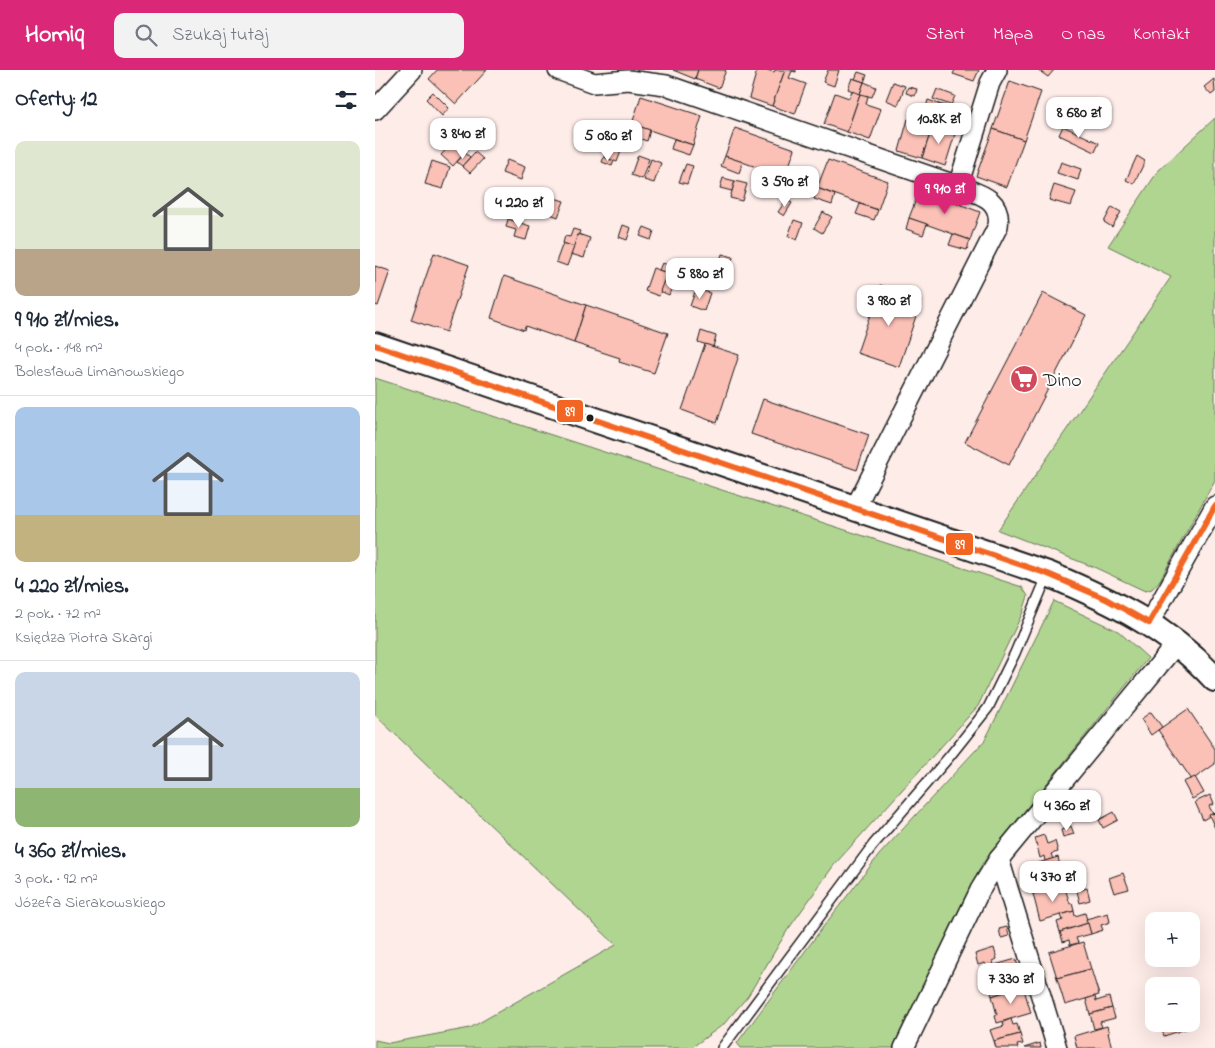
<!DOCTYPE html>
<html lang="pl">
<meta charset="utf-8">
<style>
body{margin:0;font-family:"Indie Flower",sans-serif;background:#f2f2f3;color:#1f2937;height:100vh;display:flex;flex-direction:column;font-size:19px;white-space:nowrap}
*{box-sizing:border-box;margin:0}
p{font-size:16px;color:#747a83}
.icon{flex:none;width:28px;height:28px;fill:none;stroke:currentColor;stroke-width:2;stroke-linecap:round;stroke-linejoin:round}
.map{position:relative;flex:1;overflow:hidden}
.panel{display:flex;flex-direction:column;background:#fff;width:375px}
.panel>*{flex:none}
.tools{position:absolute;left:770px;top:842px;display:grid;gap:10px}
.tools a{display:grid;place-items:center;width:55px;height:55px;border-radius:10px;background:#fff;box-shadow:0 5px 20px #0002;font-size:25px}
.price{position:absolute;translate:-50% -42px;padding:0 11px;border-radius:10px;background:#fff;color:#222;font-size:16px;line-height:32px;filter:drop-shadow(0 1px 2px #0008)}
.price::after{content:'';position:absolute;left:50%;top:30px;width:15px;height:11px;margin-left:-8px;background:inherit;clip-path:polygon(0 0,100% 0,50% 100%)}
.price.on{background:#db2777;color:#fff}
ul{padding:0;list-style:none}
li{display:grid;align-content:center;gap:10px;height:265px;padding:0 15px}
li+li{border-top:1px solid #e0e1e3}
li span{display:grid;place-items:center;height:155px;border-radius:10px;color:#555}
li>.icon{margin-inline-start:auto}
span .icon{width:90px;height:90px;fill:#fffc;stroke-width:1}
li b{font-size:21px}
h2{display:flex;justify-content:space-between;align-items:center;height:60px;padding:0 15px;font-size:21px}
header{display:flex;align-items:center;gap:30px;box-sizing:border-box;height:70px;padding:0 25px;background:#db2777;color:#fff}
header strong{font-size:24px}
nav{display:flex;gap:28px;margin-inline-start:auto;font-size:18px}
.search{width:350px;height:45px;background:#f2f2f3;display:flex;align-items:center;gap:12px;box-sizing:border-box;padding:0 18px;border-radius:10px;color:#747a83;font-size:19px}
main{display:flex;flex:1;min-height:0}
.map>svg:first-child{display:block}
.green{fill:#b0d591;stroke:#667856}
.building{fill:#fbc0b6;stroke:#1c1c1c}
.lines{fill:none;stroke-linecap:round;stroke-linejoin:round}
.service-casing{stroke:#1c1c1c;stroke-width:12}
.minor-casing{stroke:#1c1c1c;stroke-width:22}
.tertiary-casing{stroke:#1c1c1c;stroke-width:28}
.service{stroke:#fff;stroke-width:9}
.minor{stroke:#fff;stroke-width:19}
.tertiary{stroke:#fff;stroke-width:24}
.bus-1-casing{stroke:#fff;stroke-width:10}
.bus-1{stroke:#f26522;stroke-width:6}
.bus-dot{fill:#1c1c1c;stroke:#fff;stroke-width:2}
.labels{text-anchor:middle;stroke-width:4;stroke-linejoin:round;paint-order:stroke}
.poi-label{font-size:20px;fill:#1c1c1c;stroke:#fff;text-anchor:start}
.line-badge{stroke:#fff;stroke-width:2}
.badge-label{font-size:14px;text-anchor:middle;font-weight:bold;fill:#fff}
</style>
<header>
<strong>Homiq</strong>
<div class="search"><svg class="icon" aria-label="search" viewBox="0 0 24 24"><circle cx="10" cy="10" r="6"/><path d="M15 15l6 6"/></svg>Szukaj tutaj</div>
<nav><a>Start</a><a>Mapa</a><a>O nas</a><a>Kontakt</a></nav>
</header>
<main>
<section class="panel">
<h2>Oferty: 12<svg class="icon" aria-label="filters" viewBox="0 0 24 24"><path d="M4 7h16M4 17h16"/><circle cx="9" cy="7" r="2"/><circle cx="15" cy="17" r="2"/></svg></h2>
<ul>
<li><span style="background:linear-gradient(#dfe7d0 70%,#b9a48a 0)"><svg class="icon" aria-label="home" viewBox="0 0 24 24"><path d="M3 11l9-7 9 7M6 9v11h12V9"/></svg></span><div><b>9 910 zł/mies.</b><p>4 pok. · 148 m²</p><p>Bolesława Limanowskiego</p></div></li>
<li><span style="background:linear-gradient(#a9c7e8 70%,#c2b280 0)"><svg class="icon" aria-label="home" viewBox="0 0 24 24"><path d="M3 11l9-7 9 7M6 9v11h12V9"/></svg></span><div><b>4 220 zł/mies.</b><p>2 pok. · 72 m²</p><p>Księdza Piotra Skargi</p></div></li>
<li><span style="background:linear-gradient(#c9d6e8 75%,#8fb573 0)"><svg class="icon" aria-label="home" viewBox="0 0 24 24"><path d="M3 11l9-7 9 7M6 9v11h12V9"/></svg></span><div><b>4 360 zł/mies.</b><p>3 pok. · 92 m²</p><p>Józefa Sierakowskiego</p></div></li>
</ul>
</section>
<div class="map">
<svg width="840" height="978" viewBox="0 0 840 978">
<rect width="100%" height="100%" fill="#feece9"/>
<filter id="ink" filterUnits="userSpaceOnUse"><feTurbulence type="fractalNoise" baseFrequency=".02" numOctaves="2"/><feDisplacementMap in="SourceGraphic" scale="10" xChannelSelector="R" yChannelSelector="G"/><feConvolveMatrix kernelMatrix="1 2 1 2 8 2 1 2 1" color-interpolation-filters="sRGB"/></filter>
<g filter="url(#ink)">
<!-- green -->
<g class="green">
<polygon points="840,48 840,410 785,510 777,519 770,521 721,498 623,460 796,207 733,176 783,101"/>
<polygon points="0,308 647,517 653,526 648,542 603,636 459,795 412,861 373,926 349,954 316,978 0,978 0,970 14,973 95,958 241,875 0,645"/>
<polygon points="679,531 743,561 773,588 607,794 518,978 366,978 362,973 448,857 504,785 610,670"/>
</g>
<!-- building -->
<g class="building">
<polygon points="62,0 112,0 81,34 54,9"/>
<polygon points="298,0 323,0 320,9"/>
<polygon points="323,0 351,0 344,18 320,9"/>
<polygon points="382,0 392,0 399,2 400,0 410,0 397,36 374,28"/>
<polygon points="410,0 421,0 421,2 417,1 414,8 431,14 420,44 397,36"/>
<polygon points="453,0 464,0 459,16 448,12"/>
<polygon points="580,0 604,0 599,11 578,4"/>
<polygon points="663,0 679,0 673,7"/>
<polygon points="483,2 492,5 489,12 480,9"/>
<polygon points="477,8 489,12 485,24 473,19"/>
<polygon points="839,9 840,22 836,25 829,17"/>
<polygon points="635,11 666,22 649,70 618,59"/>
<polygon points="489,12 501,17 497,27 485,24"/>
<polygon points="518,12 530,16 523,35 511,30"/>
<polygon points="533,17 542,19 540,26 531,23"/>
<polygon points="562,19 580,26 576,35 558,29"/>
<polygon points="477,21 485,24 472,62 449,54 460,23 474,28"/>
<polygon points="58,22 74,38 67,46 51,29"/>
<polygon points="485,24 493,26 491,34 506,39 495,70 472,62"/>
<polygon points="266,26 327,46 318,75 257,54"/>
<polygon points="553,30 564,34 560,49 549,45"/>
<polygon points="564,34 576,37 571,52 560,49"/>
<polygon points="552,46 560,49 547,88 524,81 533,49 549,55"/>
<polygon points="560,49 567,51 564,59 580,64 570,96 547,88"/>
<polygon points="257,54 275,60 272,71 253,65"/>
<polygon points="688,56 724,73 720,82 684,65"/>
<polygon points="360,58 420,79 410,107 350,86"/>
<polygon points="618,59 649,70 632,117 601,106"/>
<polygon points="82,68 94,78 78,96 66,85"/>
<polygon points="236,68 249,73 242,92 229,87"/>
<polygon points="299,69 318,75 314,85 296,79"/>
<polygon points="100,82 108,89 95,103 87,96"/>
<polygon points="90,83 95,87 87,96 82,92"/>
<polygon points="263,85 274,89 267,109 256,105"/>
<polygon points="350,86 368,92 364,103 346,96"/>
<polygon points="762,86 770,91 759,114 751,110"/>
<polygon points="229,87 239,91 237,96 227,92"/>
<polygon points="276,89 286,93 279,113 269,110"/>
<polygon points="132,90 150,97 146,110 127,103"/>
<polygon points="453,90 513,111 503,140 442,118"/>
<polygon points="57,91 75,97 68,119 50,114"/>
<polygon points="686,92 706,99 703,110 682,103"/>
<polygon points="311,94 318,96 312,114 304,112"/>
<polygon points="392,101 410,107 406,117 389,111"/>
<polygon points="348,108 360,111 357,121 345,118"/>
<polygon points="360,111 372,114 367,131 355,128"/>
<polygon points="679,115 701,122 696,136 674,130"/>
<polygon points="442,118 460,125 457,135 439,129"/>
<polygon points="545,119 605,142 595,170 534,148"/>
<polygon points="170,125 189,131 183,147 165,140"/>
<polygon points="411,130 417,133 409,146 403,142"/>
<polygon points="485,134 503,140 499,150 481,144"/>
<polygon points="737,137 746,142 737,157 729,152"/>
<polygon points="448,142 457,147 447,163 439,158"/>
<polygon points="534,148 552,154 548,165 531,159"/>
<polygon points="133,149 155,156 151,170 139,167 141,160 131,157"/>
<polygon points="419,150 428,153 422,170 413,166"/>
<polygon points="248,155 256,158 252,170 244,167"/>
<polygon points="269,157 279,161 276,170 265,166"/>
<polygon points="198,159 205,161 199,177 188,173 190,166 195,167"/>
<polygon points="203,164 215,168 209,188 196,184"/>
<polygon points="578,164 595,170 592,180 574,175"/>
<polygon points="188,173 199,177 192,196 181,192"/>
<polygon points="59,183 94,195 71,262 36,250"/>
<polygon points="347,184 358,187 353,206 342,203"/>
<polygon points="287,193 294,195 292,203 284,200"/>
<polygon points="294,195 303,198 301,206 292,203"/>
<polygon points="0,196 15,201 3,236 0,235"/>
<polygon points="278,198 292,203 284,226 270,221"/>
<polygon points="292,203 301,206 294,225 285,221"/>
<polygon points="129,206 211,235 199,273 150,256 149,260 116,248"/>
<polygon points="505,215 546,231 524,297 482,283"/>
<polygon points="321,219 335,223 329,241 315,236"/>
<polygon points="668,223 711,245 634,395 590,372"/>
<polygon points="211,235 293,263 279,303 244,292 245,288 199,273"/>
<polygon points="326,261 341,266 338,277 323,272"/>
<polygon points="330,274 364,285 342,353 307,340"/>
<polygon points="388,329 494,365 482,400 376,364"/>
<polygon points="813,639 840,679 840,694 817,710 783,660"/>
<polygon points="776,642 787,657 776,665 766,649"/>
<polygon points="820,707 829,723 817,729 808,712"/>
<polygon points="835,725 839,734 834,736 838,744 828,750 820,732"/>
<polygon points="739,742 743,750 728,758 724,750"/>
<polygon points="840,743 840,758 834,745"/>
<polygon points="696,756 699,764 688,767 686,760"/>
<polygon points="669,765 672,774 680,771 683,782 676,784 678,789 670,791 669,786 665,788 660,768"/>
<polygon points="683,787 689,815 658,824 650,797"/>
<polygon points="748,803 754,819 739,823 734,808"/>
<polygon points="689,815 695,834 697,833 699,841 665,851 658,824"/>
<polygon points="712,818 715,830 705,833 702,821"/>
<polygon points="699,841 700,846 710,843 713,853 685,862 682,852 688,850 686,845"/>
<polygon points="733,843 735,852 726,855 728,860 716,864 711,849"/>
<polygon points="713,853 716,864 701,868 703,873 695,875 694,870 688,872 685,862"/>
<polygon points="632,857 634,866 626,868 624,859"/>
<polygon points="708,872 716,899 682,908 674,882"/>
<polygon points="619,878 622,889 618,891 619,896 612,898 610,893 603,895 600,884"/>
<polygon points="641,889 648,916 617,926 611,906 608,907 606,899"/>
<polygon points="716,899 724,925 690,935 682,908"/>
<polygon points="648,916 656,943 622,953 620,946 622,945 617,926"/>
<polygon points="720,926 721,931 734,927 737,938 715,944 711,929"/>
<polygon points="737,938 740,948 725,952 727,957 719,959 715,944"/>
<polygon points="636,949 638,955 642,954 645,964 619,971 615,960 629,956 628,952"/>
<polygon points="799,954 812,954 814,958 789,966 786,958"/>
<polygon points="732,956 734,963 733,963 737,978 702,978 699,966"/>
<polygon points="645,964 648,974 642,975 643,978 621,978 619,971"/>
<polygon points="665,973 666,978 649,978"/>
</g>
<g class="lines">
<!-- service casing -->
<g class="service-casing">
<polyline id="service" points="347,978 498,775 574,687 613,638 640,583 673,504"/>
</g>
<!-- minor casing -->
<g class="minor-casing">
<g id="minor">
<path d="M183,0L219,13L253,10L291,15L583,116C604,124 627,128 623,156L480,438"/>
<polyline points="0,40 37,0"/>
<polyline points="583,116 615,13 622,0"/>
<polyline points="774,553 840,436"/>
<polyline points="624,789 682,978"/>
<polyline points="529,978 605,820 624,789 802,573"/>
</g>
</g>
<!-- tertiary casing -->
<g class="tertiary-casing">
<path id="tertiary" d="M0,275L673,504C737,531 792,557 840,609"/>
</g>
<!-- service -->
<use href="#service" class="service"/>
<!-- minor -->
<use href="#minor" class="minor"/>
<!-- tertiary -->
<use href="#tertiary" class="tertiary"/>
<!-- bus-1 casing -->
<g class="bus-1-casing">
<g id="bus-1">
<polyline points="0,275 673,504 731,529 774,553"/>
<polyline points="774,553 840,436"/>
</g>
</g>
<!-- bus-1 -->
<use href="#bus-1" class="bus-1"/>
</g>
</g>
<!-- icons -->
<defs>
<g id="supermarket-disc" transform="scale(1.4375)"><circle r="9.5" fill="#d1495b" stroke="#fff"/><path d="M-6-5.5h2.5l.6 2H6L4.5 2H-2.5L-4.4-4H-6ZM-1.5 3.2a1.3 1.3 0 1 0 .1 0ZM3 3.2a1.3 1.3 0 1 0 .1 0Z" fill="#fff"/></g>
</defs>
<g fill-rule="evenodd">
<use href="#supermarket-disc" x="649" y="309"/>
</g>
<!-- markers -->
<circle class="bus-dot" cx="215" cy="348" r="4.5"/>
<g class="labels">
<!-- poi labels -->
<g class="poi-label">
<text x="668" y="316">Dino</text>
</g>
</g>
<g class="line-badge">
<rect x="181" y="329" width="28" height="24" rx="5" fill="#f26522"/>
<rect x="570" y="462" width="29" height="24" rx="5" fill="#f26522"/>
</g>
<g class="badge-label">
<text x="195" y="346">89</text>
<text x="585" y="479">89</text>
</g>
</svg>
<div class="tools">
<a>+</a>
<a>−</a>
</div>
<b class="price" style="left:704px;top:69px">8 680 zł</b>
<b class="price" style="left:564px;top:75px">10.8K zł</b>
<b class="price" style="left:88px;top:90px">3 840 zł</b>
<b class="price" style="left:233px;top:92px">5 080 zł</b>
<b class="price" style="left:410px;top:138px">3 590 zł</b>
<b class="price on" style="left:570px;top:145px">9 910 zł</b>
<b class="price" style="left:144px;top:159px">4 220 zł</b>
<b class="price" style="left:325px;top:230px">5 880 zł</b>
<b class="price" style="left:514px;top:257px">3 980 zł</b>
<b class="price" style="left:692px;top:762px">4 360 zł</b>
<b class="price" style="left:678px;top:833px">4 370 zł</b>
<b class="price" style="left:636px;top:935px">7 330 zł</b>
</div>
</main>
